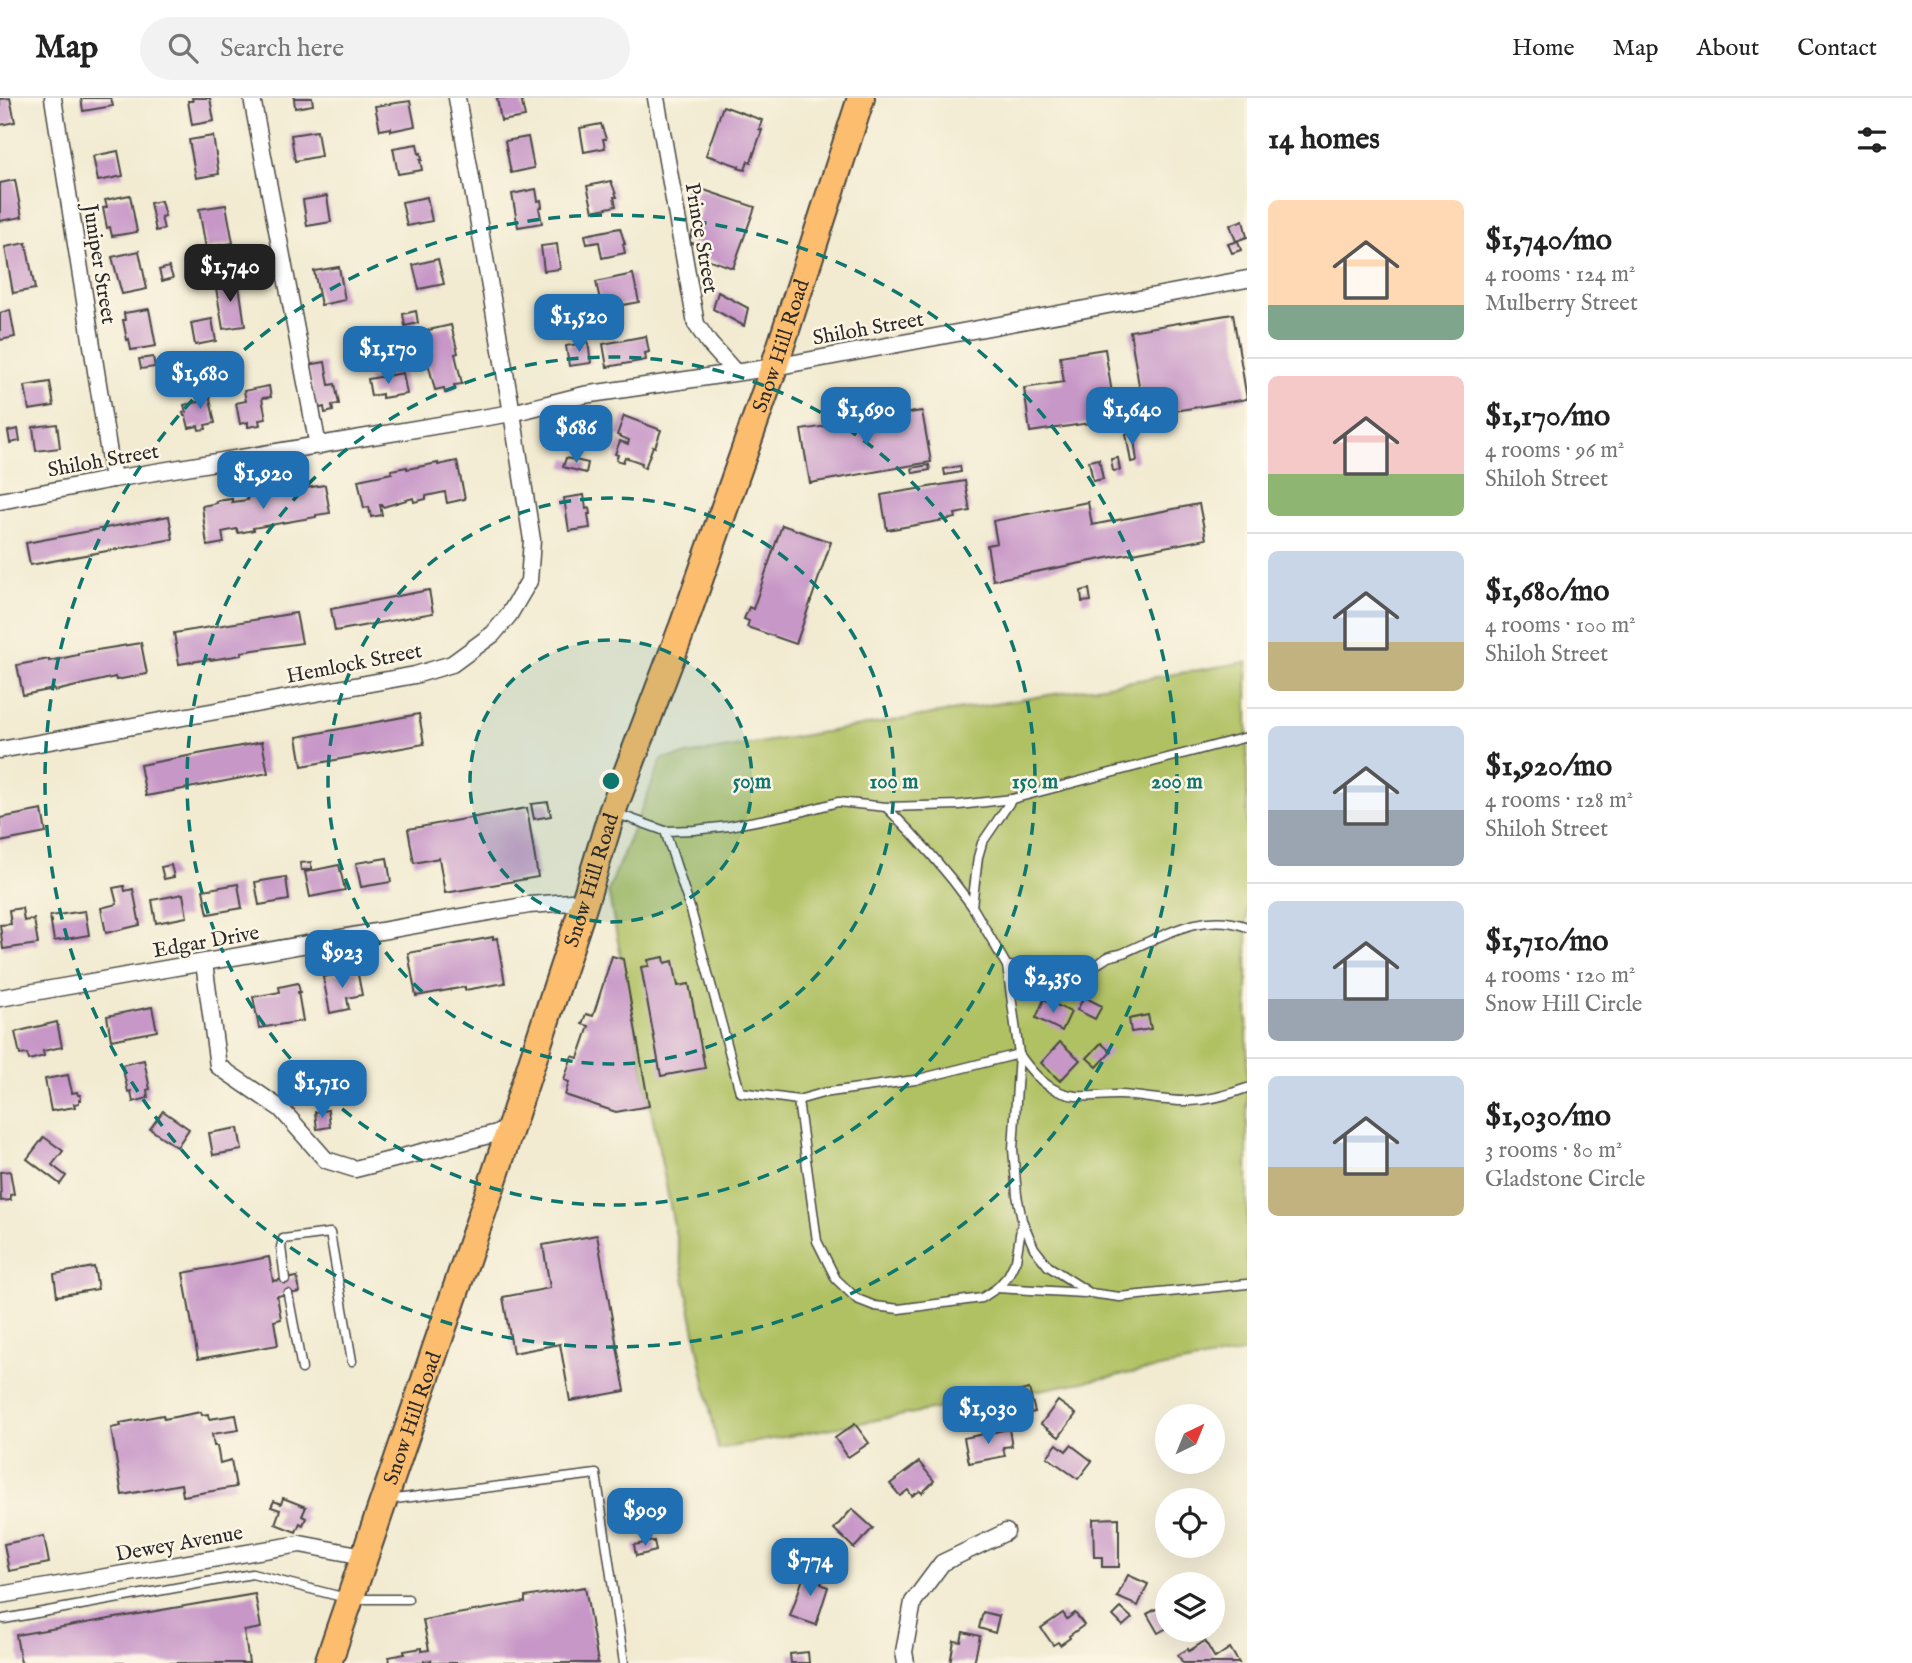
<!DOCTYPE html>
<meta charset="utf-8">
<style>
body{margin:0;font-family:"IM FELL English",serif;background:#f2f2f2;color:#222;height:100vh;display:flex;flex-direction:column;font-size:26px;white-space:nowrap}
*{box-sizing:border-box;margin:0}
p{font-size:23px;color:#767676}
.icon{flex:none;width:38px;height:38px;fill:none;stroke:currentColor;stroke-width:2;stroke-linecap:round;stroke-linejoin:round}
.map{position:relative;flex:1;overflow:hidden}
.drawer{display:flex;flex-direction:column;background:#fff;width:665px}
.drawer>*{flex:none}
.needle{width:46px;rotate:43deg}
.buttons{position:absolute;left:1155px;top:1306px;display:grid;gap:14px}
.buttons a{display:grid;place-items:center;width:70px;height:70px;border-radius:50%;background:#fff;box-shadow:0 7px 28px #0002;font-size:35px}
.price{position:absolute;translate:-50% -60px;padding:0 16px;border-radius:14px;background:#1f6fb2;color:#fff;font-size:23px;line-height:46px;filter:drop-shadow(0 2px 4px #0008)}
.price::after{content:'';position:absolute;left:50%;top:42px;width:21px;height:16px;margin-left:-10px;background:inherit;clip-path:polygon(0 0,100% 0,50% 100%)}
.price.on{background:#222;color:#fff}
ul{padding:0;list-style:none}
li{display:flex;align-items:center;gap:21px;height:175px;padding:0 21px}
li+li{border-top:2px solid #e0e0e0}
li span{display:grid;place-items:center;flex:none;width:196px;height:140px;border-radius:10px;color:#555}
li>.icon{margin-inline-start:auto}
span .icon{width:84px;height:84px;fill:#fffc;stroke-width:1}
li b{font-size:30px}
h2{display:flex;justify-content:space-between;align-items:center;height:84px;padding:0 21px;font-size:30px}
header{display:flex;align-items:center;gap:42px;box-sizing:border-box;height:98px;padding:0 35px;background:#fff;border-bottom:2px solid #e0e0e0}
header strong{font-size:33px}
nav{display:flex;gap:38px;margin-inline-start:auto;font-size:24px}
.search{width:490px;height:63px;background:#f2f2f2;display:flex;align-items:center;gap:18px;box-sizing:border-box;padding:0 24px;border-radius:38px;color:#767676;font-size:26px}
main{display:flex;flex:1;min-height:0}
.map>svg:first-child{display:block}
.green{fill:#b0c164;stroke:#6e7648;stroke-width:2}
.building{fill:#c797c8}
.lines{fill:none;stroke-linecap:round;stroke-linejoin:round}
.service-casing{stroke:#494844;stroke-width:11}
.minor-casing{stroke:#494844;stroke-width:19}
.primary-casing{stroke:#494844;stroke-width:30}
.service{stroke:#fff;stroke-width:8}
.minor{stroke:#fff;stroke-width:16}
.primary{stroke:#fcbd6e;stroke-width:26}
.ring{fill:none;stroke:#0f766e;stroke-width:3.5;stroke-dasharray:12 9}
.labels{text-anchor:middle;stroke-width:5;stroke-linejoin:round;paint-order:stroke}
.street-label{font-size:21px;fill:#2b2b2b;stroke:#fcf5e5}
.centre{fill:#0f766e;stroke:#fcf5e5;stroke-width:3.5}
.ring-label{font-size:21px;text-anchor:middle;font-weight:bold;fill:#0f766e;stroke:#fcf5e5;stroke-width:5;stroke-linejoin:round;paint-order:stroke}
</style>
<header>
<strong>Map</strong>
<div class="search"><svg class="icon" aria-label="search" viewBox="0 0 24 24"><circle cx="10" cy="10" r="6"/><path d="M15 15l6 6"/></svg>Search here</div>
<nav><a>Home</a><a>Map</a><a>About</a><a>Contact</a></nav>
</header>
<main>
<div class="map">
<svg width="1247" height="1565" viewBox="0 0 1247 1565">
<rect width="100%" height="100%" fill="#fcf5e5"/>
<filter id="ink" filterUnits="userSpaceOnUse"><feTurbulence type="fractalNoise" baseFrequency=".0143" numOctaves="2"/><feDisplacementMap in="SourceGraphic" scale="14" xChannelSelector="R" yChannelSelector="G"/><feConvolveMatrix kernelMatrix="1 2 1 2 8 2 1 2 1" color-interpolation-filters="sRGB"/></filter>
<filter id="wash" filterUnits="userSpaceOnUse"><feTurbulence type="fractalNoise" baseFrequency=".00686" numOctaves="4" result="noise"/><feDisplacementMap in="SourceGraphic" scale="28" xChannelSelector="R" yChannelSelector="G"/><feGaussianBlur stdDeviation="1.57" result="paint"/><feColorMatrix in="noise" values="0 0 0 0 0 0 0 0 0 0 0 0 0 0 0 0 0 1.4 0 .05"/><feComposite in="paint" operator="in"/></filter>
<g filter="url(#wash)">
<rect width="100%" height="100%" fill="#f2ebd2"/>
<!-- green -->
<polygon class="green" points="1247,564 1247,1254 718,1351 608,793 662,661"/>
<g id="blocks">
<!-- building -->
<g class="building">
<polygon points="10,0 15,24 0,27 0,1"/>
<polygon points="81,0 111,0 113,8 83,13"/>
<polygon points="192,0 210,0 214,23 192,27 188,3 193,3"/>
<polygon points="294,0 312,0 313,7 295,10"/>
<polygon points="497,0 521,0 525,19 501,23"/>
<polygon points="410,3 415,28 391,33 391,30 380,32 375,8"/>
<polygon points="723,8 762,22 759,31 762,32 751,64 748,63 745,72 738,70 739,68 706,57"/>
<polygon points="601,26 606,41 603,41 605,50 584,54 580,30"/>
<polygon points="317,33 321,58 295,63 291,37"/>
<polygon points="213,38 219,76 196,80 189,42"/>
<polygon points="528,39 534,70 511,75 505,43"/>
<polygon points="417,46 419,56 421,55 422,62 420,62 422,72 398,76 393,50"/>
<polygon points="118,53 123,78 98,83 93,58"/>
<polygon points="15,82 22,119 0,123 0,85"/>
<polygon points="611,83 617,99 614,99 616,108 593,113 587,88"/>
<polygon points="698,90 755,109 733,170 698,158 702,148 689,144 701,110 692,107"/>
<polygon points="536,91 538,103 541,102 542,109 539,110 542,125 518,129 512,96"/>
<polygon points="130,97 137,134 112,138 110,129 107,130 103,110 107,109 105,102"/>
<polygon points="327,98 331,124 307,128 303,102"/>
<polygon points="427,99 432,123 407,128 402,104"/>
<polygon points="161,103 165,118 161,119 164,131 156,133 150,105"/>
<polygon points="226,107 233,145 206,150 199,111"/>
<polygon points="1243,122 1247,139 1236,143 1230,127"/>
<polygon points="620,130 625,146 623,146 625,155 602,160 599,144 587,146 585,137"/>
<polygon points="1238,143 1241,152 1232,155 1228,146"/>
<polygon points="26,145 35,191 13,195 5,149"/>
<polygon points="557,146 560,171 544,173 541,148"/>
<polygon points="139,153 147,191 122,196 112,159"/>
<polygon points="438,161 444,186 419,191 413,167"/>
<polygon points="169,169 173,180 162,183 159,172"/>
<polygon points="339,169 345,202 321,207 314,173"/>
<polygon points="633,176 639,204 602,211 596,184"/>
<polygon points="238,180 245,228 223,231 215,184"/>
<polygon points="718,194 748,210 744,228 713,211"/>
<polygon points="149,211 156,248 131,252 129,241 127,242 123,222 125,222 124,215"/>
<polygon points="10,212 15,239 0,242 0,215"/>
<polygon points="416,213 418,225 405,228 403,216"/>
<polygon points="1233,216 1247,301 1144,318 1130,233"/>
<polygon points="212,221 216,243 195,247 191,225"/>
<polygon points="451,227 458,255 455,256 462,286 454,287 455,292 445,295 444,290 435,292 420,234"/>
<polygon points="646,238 649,254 645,255 646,262 607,269 603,246"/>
<polygon points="588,244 591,265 569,268 566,248"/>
<polygon points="1105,251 1116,321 1030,334 1024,290 1064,284 1060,258"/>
<polygon points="153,259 155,269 141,271 139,261"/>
<polygon points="325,264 329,287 335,286 339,306 332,307 333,313 325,315 324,309 316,311 308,267"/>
<polygon points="403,275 407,296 382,300 382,296 371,298 368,281"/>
<polygon points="50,284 54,308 29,312 25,288"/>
<polygon points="269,288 271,299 262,300 266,321 259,322 260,327 248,329 248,324 240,326 236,305 246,303 244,293"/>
<polygon points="208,291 215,325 205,327 206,331 199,332 198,328 189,330 186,318 184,318 183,315 186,314 184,307 199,304 196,294"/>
<polygon points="922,313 931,364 810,385 801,332"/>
<polygon points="624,318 661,332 655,349 653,348 645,370 641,368 642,365 625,359 623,364 616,362 618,357 615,356 620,343 628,346 629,342 617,337"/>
<polygon points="57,326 60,350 36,353 33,329"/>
<polygon points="18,331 20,343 10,345 8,333"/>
<polygon points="1133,334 1137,363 1131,364 1126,336"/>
<polygon points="566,360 588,365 586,375 563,369"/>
<polygon points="1118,360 1120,372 1113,373 1111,361"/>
<polygon points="1099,361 1103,381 1093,383 1089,363"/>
<polygon points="457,363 465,401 447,405 445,394 426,398 426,401 414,404 413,400 383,409 382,407 380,407 382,417 371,419 369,409 364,410 358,382 392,375 391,372 407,369 407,371 438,365 438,367"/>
<polygon points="929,367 930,372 913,375 912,370"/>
<polygon points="960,368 961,374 945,377 944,371"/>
<polygon points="965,383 970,413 955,416 956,420 887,432 881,397"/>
<polygon points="325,387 330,415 316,417 316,419 253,430 254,432 238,435 237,431 222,434 224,445 207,448 202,408 217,405 216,403 232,401 232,404 248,402 247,399"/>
<polygon points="584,397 586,411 589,410 590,416 588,416 590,430 569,433 564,400"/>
<polygon points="1088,404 1092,427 1199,406 1206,441 993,482 987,447 997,445 993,423"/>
<polygon points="169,418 173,441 30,467 26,445"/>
<polygon points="782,427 831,444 796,546 747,529 749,523 744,521 749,509 753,511"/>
<polygon points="1089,491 1091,503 1082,504 1081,493"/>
<polygon points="429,492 433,515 335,533 331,511"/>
<polygon points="296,515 302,545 241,554 242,557 210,562 210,561 179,566 174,535"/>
<polygon points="141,545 147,576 116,582 115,579 55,593 54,591 23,597 17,567 49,561 49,563 78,557 78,555"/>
<polygon points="419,616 424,646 302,668 297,639"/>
<polygon points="262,644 268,675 146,698 140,667"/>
<polygon points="548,704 551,718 534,721 531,706"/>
<polygon points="527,710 538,779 445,795 439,760 414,765 408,731"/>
<polygon points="42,712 46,735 0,744 0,720"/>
<polygon points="387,760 391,784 361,789 356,765"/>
<polygon points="311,764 311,772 301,772 300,765"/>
<polygon points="171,767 174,779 164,781 161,769"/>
<polygon points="339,767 345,792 310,799 305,774"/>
<polygon points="286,779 289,802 259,807 255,784"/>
<polygon points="238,786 242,810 208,816 203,792"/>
<polygon points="124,788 125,793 133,791 140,827 106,835 101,810 117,806 113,790"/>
<polygon points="183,796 187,819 156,825 152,802"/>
<polygon points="22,810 24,823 34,821 38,846 3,851 0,827 11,826 9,812"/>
<polygon points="85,813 89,837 54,843 50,818"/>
<polygon points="493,839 493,841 497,840 505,885 465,892 465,889 416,898 408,855"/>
<polygon points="612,858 623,861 649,1008 616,1014 565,997 569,984 564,982 572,958 578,960 589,928 582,926 586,916 593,918"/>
<polygon points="664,859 665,865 673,863 678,888 689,886 705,970 661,978 641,869 649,868 648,862"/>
<polygon points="357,872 362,897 347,900 349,911 330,915 323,879"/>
<polygon points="298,885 300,894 298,894 303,923 259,930 253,899 280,894 279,889"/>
<polygon points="1084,899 1102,908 1095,921 1077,912"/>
<polygon points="1044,901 1071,914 1062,933 1036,920"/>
<polygon points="152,909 157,933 111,942 107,918"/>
<polygon points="1148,917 1151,931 1131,934 1129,921"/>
<polygon points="57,924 62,949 43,953 44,958 29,962 27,956 20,957 15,934"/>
<polygon points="1060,944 1080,962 1060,983 1041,965"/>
<polygon points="1101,945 1111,954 1097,969 1087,960"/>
<polygon points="144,962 150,991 147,992 148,1000 133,1004 131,993 128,994 122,967"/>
<polygon points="68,977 72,995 77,994 78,997 80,997 81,1002 79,1002 79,1005 74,1006 75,1009 51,1013 45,981"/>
<polygon points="317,978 324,978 326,1004 320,1005"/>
<polygon points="328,1012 330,1029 317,1031 315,1014"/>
<polygon points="163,1013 189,1031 177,1049 150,1031"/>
<polygon points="238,1030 242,1052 213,1057 209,1035"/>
<polygon points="44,1039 63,1053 52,1067 66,1078 60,1086 27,1061"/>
<polygon points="10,1073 14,1096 10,1097 11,1102 1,1103 0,1074"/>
<polygon points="597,1137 625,1293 570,1303 560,1246 513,1255 503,1199 550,1190 543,1147"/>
<polygon points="269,1159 273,1183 297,1179 300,1194 277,1198 281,1221 274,1223 278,1247 198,1261 183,1175"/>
<polygon points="94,1169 98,1191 57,1198 54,1176"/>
<polygon points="1029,1291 1035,1314 1011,1319 1005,1297"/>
<polygon points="1058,1303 1076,1316 1059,1339 1041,1326"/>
<polygon points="201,1314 202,1317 208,1316 209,1321 236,1317 239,1332 212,1336 214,1348 217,1348 220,1365 231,1362 236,1389 183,1398 181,1386 122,1397 111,1330 121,1328 120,1325 163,1317 164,1321"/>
<polygon points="855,1326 869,1345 848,1359 835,1340"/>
<polygon points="1009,1331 1012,1348 1003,1349 1005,1358 969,1365 964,1340"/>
<polygon points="1057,1346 1066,1353 1071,1347 1092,1363 1078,1381 1047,1359"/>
<polygon points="919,1364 934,1383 922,1395 920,1393 912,1398 908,1392 900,1398 890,1386"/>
<polygon points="283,1400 306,1409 302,1418 306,1420 303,1427 300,1425 296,1434 275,1426 280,1412 271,1409 274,1403 281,1406"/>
<polygon points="852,1411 873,1430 854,1450 834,1431"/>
<polygon points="1119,1420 1119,1469 1102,1469 1102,1459 1094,1459 1093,1421"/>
<polygon points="44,1438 49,1465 9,1473 4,1446"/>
<polygon points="654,1443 656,1453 636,1458 634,1447"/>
<polygon points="806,1472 823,1478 821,1486 828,1489 816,1527 790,1518"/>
<polygon points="1128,1477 1148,1486 1138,1508 1117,1499"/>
<polygon points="585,1489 598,1565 432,1565 431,1562 424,1563 424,1565 390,1565 389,1559 405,1556 404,1553 422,1550 422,1553 429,1552 423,1522 525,1504 525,1499"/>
<polygon points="255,1496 261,1530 244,1533 249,1565 21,1565 16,1537"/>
<polygon points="1167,1505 1167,1530 1158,1535 1147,1516"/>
<polygon points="1121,1510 1132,1520 1123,1528 1113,1518"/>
<polygon points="983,1514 999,1518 995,1535 979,1530"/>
<polygon points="1063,1515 1067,1521 1075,1515 1084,1527 1069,1538 1070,1540 1060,1547 1058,1544 1053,1547 1041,1530"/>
<polygon points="963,1534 980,1538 974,1565 950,1565 954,1543 961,1544"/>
<polygon points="1205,1543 1215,1560 1230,1550 1239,1565 1183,1565 1178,1557 1188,1551 1189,1553"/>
<polygon points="808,1554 809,1565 791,1565 790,1556"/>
</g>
</g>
</g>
<g filter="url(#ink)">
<use href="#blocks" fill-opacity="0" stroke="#494844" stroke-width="2"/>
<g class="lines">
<!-- service casing -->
<g class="service-casing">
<g id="service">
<path d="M1247,639L1012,701L982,745L978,759L972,808L1007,868C1033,869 1069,874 1094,867C1099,866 1103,862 1108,859C1113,857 1118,857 1123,855C1163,838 1202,812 1247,829"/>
<path d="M886,709C918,740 946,772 972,808"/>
<polyline points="615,715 665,733 694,732 729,728 797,715 838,704 886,709 959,707 1012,701"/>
<path d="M665,733L692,816L740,994L798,1002L823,995L915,982L1019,956C1028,969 1038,982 1052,990C1076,1004 1095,996 1120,997C1143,998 1167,1004 1190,1003C1210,1002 1228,997 1247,990"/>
<polyline points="1007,868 1019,956 1013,1051 1017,1097 1022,1122 1034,1150 1048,1168 1090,1195 1120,1199 1247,1186"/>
<polyline points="798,1002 817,1143 836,1181 857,1201 875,1208 899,1211 982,1200 997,1190 1008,1178 1016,1162 1022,1124"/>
<polyline points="285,1181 281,1149 283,1141 330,1135 352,1263"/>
<polyline points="997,1190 1085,1195"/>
<polyline points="288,1196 302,1271"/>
<polyline points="387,1402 596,1376 624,1565"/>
<polyline points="4,1521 252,1476 350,1501 408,1501"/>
</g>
</g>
<!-- minor casing -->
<g class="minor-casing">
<g id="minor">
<polyline points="53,0 113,381"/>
<polyline points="252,0 318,348"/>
<polyline points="656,0 696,226 709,245 735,274"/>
<polyline points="0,403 113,381 512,315 584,297 774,269 1247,181"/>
<polyline points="0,652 415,577 452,566 493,536 509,517 529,483 532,442 512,315 457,0"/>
<polyline points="204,865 218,968 281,1011 326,1062 355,1071 509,1032"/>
<polyline points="0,900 529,807 585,803"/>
<polyline points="0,1497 300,1446 364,1458"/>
<polyline points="906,1565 904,1554 913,1504 942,1465 1006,1434"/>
</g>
</g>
<!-- primary casing -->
<g class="primary-casing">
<g id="primary">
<path id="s1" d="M328,1565L488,1098L585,803L612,714L683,528L774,269L861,0"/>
</g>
</g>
<!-- service -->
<use href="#service" class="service"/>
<!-- minor -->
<use href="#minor" class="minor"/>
<!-- primary -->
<use href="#primary" class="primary"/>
</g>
</g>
<!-- distance rings -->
<circle cx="611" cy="683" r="141" fill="#0f766e" fill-opacity=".12"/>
<g class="ring">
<circle cx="611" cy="683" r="141"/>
<circle cx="611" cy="683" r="283"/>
<circle cx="611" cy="683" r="424"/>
<circle cx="611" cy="683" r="566"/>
</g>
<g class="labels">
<!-- street labels -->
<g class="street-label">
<text transform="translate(702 140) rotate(80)" y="7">Prince Street</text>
<text transform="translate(100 166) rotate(81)" y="7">Juniper Street</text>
<text transform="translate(868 230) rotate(-10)" y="7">Shiloh Street</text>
<text dy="7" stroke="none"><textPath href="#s1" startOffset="1393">Snow Hill Road</textPath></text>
<text transform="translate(103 362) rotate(-10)" y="7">Shiloh Street</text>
<text transform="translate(354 565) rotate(-11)" y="7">Hemlock Street</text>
<text dy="7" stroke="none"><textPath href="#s1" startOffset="826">Snow Hill Road</textPath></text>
<text transform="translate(206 843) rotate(-10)" y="7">Edgar Drive</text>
<text dy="7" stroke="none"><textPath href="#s1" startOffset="259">Snow Hill Road</textPath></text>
<text transform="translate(179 1445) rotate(-10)" y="7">Dewey Avenue</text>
</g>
</g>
<circle cx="611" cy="683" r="10" class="centre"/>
<g class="ring-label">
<text x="752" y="690">50 m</text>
<text x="894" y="690">100 m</text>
<text x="1035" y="690">150 m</text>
<text x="1177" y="690">200 m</text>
</g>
</svg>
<div class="buttons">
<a><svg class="needle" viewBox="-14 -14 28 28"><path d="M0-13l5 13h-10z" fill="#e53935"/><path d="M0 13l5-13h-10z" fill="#767676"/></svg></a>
<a><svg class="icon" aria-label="locate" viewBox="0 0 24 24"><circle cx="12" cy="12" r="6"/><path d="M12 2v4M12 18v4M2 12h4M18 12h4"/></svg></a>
<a><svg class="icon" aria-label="layers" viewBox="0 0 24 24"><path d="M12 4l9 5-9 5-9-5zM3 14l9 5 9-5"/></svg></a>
</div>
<b class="price on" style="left:230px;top:206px">$1,740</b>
<b class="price" style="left:579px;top:256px">$1,520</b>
<b class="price" style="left:388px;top:288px">$1,170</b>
<b class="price" style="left:200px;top:313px">$1,680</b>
<b class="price" style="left:866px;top:349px">$1,690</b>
<b class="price" style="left:1132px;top:349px">$1,640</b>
<b class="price" style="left:576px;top:367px">$686</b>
<b class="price" style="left:263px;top:413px">$1,920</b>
<b class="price" style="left:342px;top:892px">$923</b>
<b class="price" style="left:1053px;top:917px">$2,350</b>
<b class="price" style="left:322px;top:1022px">$1,710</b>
<b class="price" style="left:988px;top:1348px">$1,030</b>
<b class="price" style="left:645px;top:1450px">$909</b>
<b class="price" style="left:810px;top:1500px">$774</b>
</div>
<section class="drawer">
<h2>14 homes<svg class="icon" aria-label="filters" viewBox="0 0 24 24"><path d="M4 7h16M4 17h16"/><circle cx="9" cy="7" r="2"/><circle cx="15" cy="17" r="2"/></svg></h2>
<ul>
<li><span style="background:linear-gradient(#ffd9b3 75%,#7fa58c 0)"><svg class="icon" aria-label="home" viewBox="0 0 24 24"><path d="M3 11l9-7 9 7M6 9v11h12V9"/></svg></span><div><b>$1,740/mo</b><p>4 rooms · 124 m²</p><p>Mulberry Street</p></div></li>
<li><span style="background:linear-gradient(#f6c9c9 70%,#8fb573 0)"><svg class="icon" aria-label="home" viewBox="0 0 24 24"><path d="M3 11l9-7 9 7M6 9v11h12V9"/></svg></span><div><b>$1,170/mo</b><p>4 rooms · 96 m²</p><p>Shiloh Street</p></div></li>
<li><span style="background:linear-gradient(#c9d6e8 65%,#c2b280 0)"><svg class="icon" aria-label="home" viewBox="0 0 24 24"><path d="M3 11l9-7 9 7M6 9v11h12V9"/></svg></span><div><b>$1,680/mo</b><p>4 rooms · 100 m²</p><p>Shiloh Street</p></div></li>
<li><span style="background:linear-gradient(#c9d6e8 60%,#9aa5b1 0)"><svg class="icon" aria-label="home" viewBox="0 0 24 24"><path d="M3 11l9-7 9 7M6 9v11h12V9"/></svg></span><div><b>$1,920/mo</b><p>4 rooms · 128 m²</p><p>Shiloh Street</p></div></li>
<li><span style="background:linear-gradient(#c9d6e8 70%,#9aa5b1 0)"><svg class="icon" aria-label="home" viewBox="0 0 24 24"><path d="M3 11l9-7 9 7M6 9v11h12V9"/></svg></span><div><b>$1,710/mo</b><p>4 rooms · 120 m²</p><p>Snow Hill Circle</p></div></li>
<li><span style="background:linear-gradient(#c9d6e8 65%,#c2b280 0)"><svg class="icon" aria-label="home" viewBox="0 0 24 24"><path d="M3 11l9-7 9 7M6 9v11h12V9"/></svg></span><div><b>$1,030/mo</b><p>3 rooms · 80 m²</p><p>Gladstone Circle</p></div></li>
</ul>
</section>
</main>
